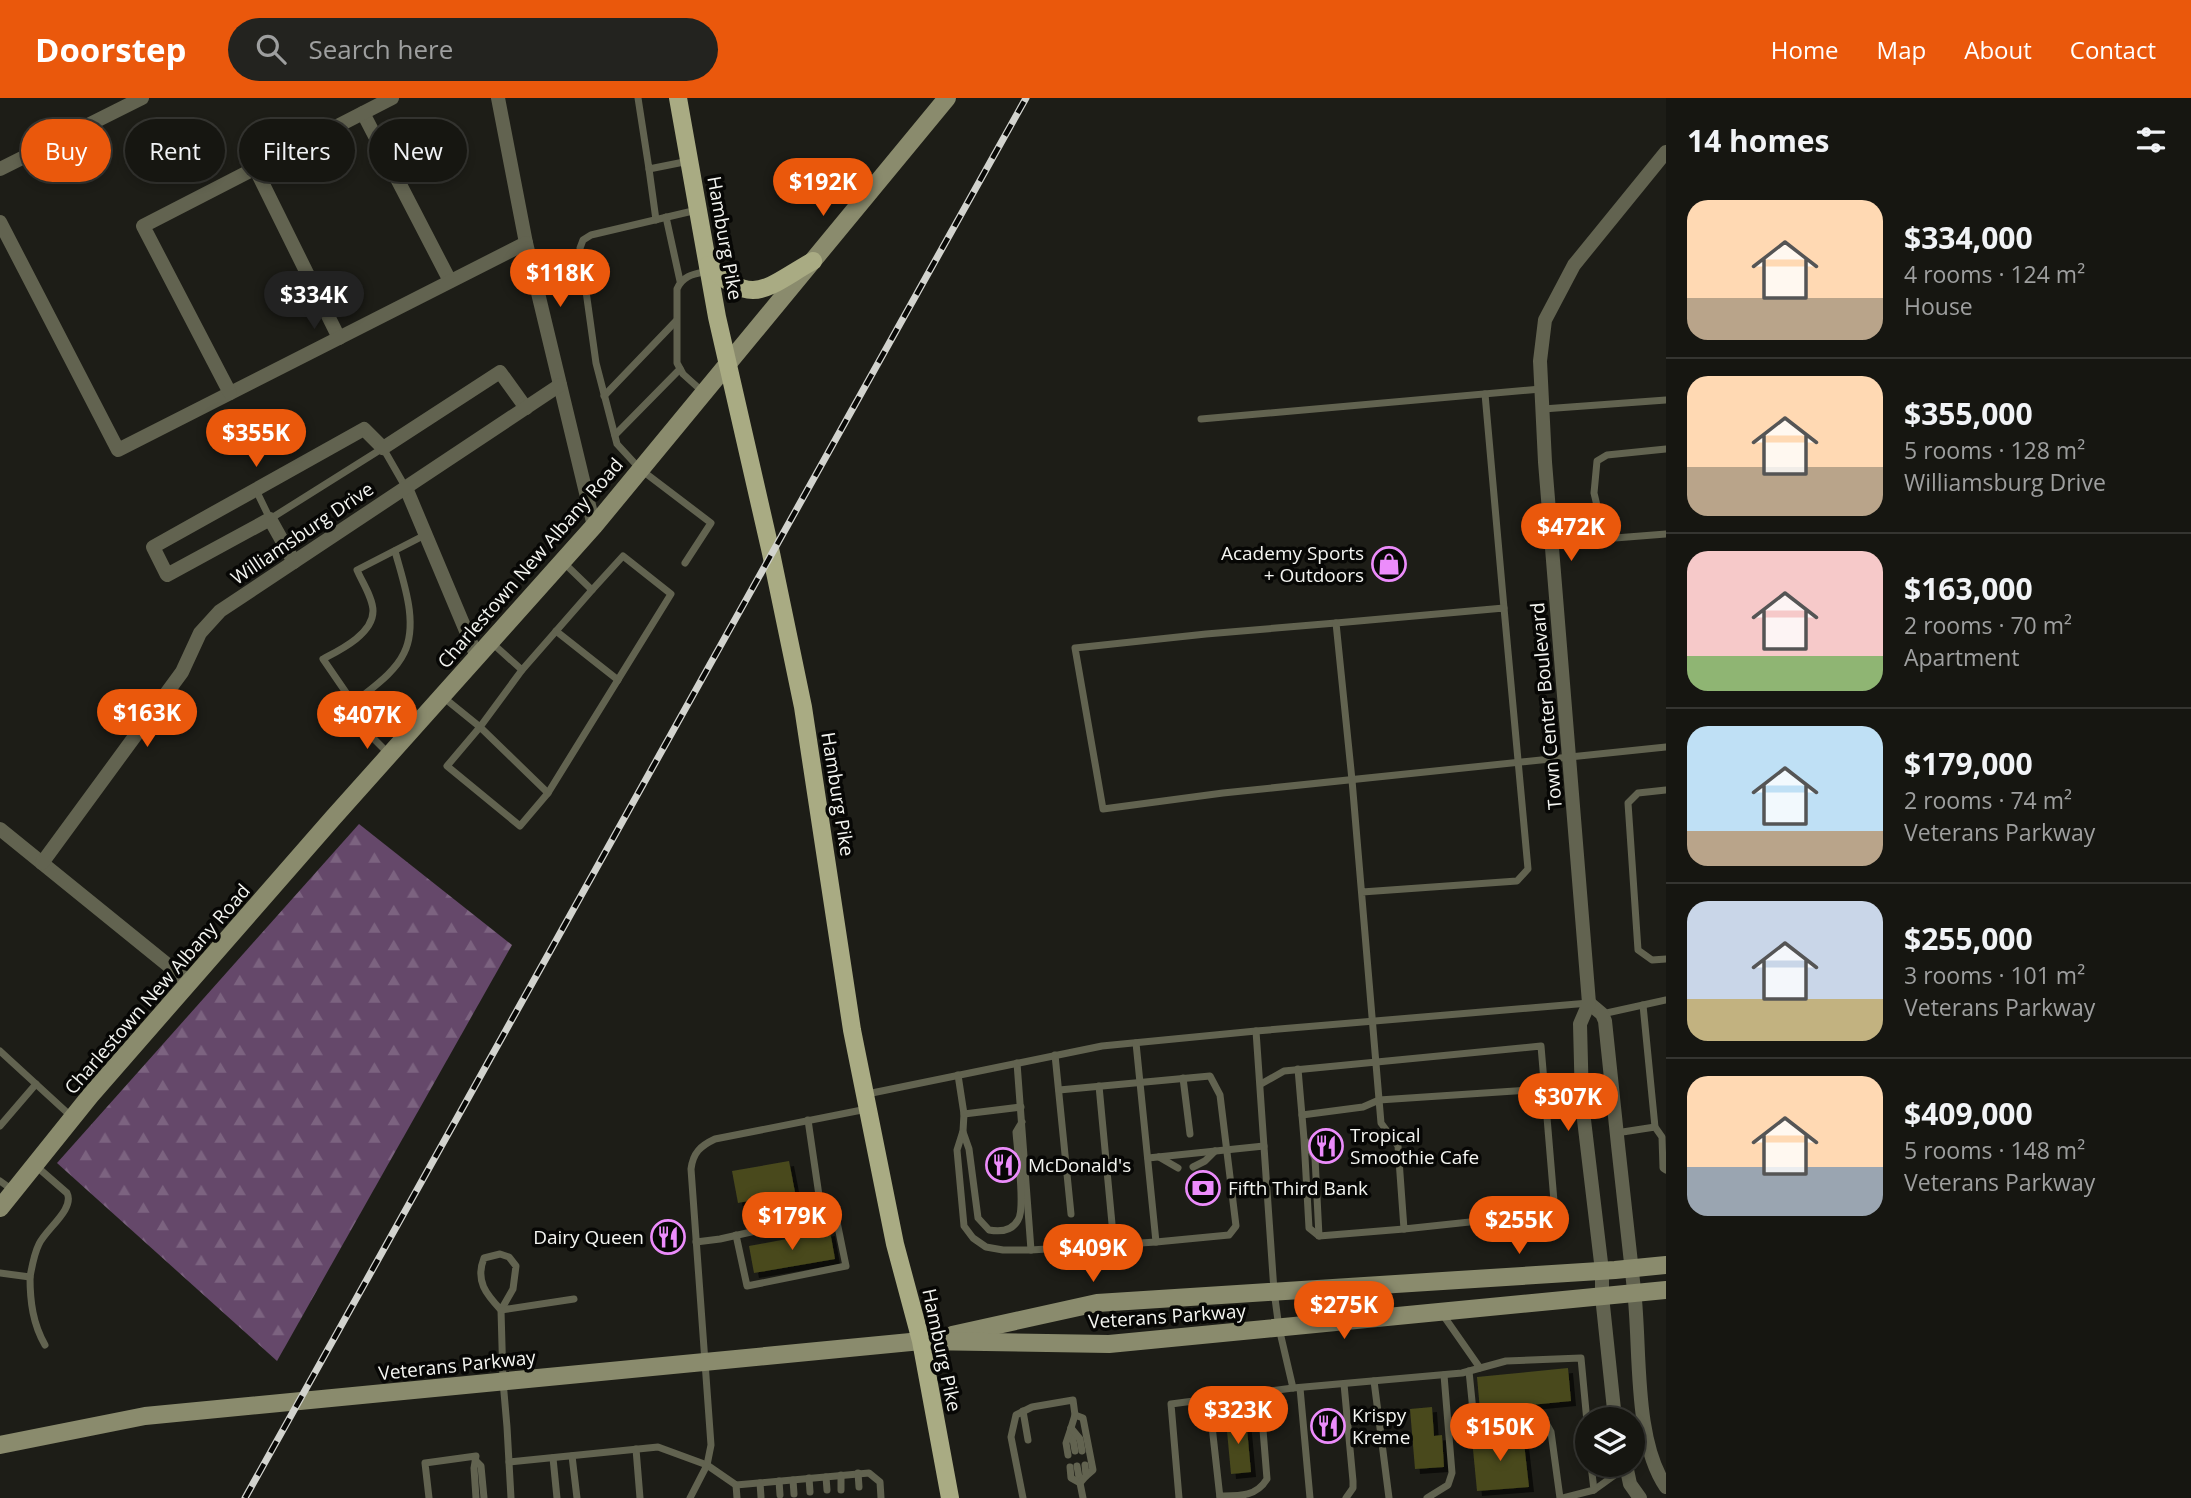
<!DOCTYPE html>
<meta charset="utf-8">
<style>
body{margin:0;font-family:"Open Sans",sans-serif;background:#23231f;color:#f1f3f6;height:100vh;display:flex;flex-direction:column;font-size:26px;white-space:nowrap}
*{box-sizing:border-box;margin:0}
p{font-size:23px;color:#9e9f9f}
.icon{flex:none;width:38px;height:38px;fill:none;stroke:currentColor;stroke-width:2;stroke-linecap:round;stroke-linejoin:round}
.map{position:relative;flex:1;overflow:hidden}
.panel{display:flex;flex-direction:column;background:#161611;width:525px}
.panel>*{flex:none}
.guide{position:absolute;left:21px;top:21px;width:665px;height:63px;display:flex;gap:14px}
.buttons{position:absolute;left:1575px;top:1309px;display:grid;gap:14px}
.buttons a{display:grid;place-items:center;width:70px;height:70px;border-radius:50%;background:#161611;box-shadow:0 4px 10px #0003,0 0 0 2px #353531;font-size:35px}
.price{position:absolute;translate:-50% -60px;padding:0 16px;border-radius:24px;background:#ea580c;color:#fff;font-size:23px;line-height:46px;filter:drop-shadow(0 2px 4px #0008)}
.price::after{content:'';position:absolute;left:50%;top:42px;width:21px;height:16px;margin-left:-10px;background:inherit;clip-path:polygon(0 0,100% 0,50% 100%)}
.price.active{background:#222;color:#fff}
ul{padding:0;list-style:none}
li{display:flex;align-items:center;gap:21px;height:175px;padding:0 21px}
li+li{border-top:2px solid #353531}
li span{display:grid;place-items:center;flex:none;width:196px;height:140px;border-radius:21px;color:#555}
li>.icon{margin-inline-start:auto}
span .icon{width:84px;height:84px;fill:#fffc;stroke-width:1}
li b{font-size:30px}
h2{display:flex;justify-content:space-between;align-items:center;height:84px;padding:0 21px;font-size:30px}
.tag{padding:0 24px;border-radius:32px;background:#161611;box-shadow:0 4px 10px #0003,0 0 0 2px #353531;font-size:24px;line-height:63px}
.tag.active{background:#ea580c;color:#fff}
header{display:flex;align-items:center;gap:42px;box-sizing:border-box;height:98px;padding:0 35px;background:#ea580c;color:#fff}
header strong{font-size:33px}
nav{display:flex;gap:38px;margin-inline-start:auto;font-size:24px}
.search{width:490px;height:63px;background:#23231f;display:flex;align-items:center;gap:18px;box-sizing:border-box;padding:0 24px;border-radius:38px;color:#9e9f9f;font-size:26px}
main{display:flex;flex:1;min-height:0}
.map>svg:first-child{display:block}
.forest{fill:url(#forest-firs)}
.building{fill:#48491d;filter:url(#shadow)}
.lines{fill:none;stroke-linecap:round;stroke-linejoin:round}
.lane{stroke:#626350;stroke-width:7}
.street{stroke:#626350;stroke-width:14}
.secondary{stroke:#8a8b6d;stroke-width:18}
.primary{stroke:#a9ab83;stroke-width:18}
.rail-casing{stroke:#d2d3ce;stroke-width:7}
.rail{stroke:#070705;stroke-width:4.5;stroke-dasharray:13;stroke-linecap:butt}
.labels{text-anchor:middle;stroke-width:7;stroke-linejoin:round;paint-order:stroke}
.street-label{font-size:19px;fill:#f4f5f1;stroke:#070705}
.poi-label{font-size:19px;fill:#f4f5f1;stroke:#070705;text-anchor:start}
</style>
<header>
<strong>Doorstep</strong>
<div class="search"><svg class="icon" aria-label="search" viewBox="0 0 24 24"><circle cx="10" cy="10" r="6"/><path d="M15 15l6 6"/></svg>Search here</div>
<nav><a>Home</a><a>Map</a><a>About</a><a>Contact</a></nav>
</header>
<main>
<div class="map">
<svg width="1666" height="1400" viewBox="0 0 1666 1400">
<defs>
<pattern id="forest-firs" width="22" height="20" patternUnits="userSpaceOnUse" patternTransform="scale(1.75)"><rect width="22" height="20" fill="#65486a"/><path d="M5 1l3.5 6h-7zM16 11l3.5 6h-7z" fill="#7c6380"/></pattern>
<filter id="shadow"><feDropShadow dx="5" dy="5" stdDeviation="0" flood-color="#0009"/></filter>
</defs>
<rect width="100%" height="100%" fill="#1d1d17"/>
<!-- forest -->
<polygon class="forest" points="359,726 512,847 277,1263 57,1065"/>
<!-- building -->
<g class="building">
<polygon points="789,1063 795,1094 738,1105 732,1073"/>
<polygon points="830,1133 835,1161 754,1175 749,1148"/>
<polygon points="1568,1270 1571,1303 1480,1312 1477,1279"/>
<polygon points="1432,1309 1434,1338 1442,1337 1444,1369 1415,1371 1410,1311"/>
<polygon points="1246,1320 1251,1374 1231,1376 1226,1322"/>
<polygon points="1523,1336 1529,1389 1477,1393 1472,1341"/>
</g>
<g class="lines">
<!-- lane -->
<g class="lane">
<polyline points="638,0 649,71 689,63"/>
<polyline points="649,71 656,122"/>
<polyline points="666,119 680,183"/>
<path d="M703,294L683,276L677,265V191C683,177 695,176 708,173"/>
<polyline points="1485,296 1504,510"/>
<polyline points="604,298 676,223"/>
<polyline points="1543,311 1666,302"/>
<polyline points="1201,321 1541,291"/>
<polyline points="615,337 680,271"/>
<polyline points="1666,351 1607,357 1597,363 1594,395 1603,433 1615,440 1666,436"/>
<polyline points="256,392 270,421 383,350 406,390"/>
<polyline points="685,465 711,425 640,371 617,346 596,265 580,150 583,142 591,137 697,112"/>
<polyline points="1336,525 1206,536 1075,550 1103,711 1223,695 1666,649"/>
<polyline points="556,533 618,582"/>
<polyline points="492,545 522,572 592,492 563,464"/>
<polyline points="443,599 480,629 447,668 520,728 548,695 480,629 522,572"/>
<path d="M354,605C370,591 394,576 404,555C419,525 403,483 395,453"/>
<path d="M389,656L370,637L358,612L323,561C340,552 373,536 373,513C373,500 362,484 357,472L425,437"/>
<polyline points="1666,692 1638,695 1628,705 1638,852 1652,862 1666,861"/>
<polyline points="548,695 671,496 623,458 592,492"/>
<polyline points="1643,907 1655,1029 1662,1039 1663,1070 1666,1072"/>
<polyline points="1602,916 1666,902"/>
<polyline points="0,953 73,1020"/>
<polyline points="1055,957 1071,1116"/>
<polyline points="1298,971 1304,1041 1309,1130 1319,1138 1404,1131"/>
<polyline points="958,977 964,1016 963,1033 957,1052 964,1128 973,1140 986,1149 1003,1152 1031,1152 1017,965"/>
<polyline points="1183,980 1190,1036"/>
<polyline points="1261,986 1284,973 1541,948 1555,1115 1404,1131 1398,1048 1381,1025 1352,682 1336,525 1504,510 1528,771 1517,783 1362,794"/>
<polyline points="1099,988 1114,1147"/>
<polyline points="1059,992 1210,978 1220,997 1236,1128 1229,1137 1156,1144"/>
<polyline points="867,996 1102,948 1256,933"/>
<polyline points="964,1016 1021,1009"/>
<polyline points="1302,1017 1363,1009 1379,1002 1545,991"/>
<polyline points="0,1028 36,986"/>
<path d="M963,1034L969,1051L978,1120L989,1132C1000,1134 1012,1133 1018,1122C1026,1110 1017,1051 1016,1034L1022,1024"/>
<polyline points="1616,1035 1655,1029"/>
<polyline points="1306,1044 1315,1060 1319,1138"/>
<polyline points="1159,1059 1178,1070"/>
<polyline points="1148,1060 1264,1048"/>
<polyline points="1193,1069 1205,1063 1215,1053"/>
<polyline points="0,1083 14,1093"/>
<polyline points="1072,1136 1074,1149"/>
<polyline points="736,1137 747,1188 846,1168 837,1124 822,1118"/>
<polyline points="696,1144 720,1141 822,1118 808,1022"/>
<polyline points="1031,1152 1156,1144 1136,945"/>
<path d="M0,1175L30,1179C32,1168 34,1156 39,1146C46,1131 75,1111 67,1095L36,1068"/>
<path d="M30,1179C30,1204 33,1226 45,1247"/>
<path d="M501,1212C486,1196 475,1183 484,1160L500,1156L509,1159L516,1168L513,1191L501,1212L503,1283L507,1329L511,1400"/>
<polyline points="501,1212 574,1201"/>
<polyline points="1443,1217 1480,1270"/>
<polyline points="1469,1273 1473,1313 1482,1321 1541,1316 1551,1334 1560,1400"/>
<polyline points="1374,1283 1389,1400"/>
<polyline points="1344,1286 1353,1383 1353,1390 1346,1400"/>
<polyline points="1300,1290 1310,1400"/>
<polyline points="1023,1313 1028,1342"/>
<polyline points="1075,1317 1083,1320 1093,1372 1086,1378"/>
<polyline points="1587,1324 1581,1260 1506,1263 1462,1275 1293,1290 1279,1230 1274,1193 1256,933 1589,905"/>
<polyline points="1071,1330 1075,1353"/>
<polyline points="636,1351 640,1400"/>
<polyline points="1068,1357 1066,1345 1071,1330"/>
<polyline points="572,1358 577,1400"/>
<polyline points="553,1360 557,1400"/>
<polyline points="476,1363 481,1368 484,1400"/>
<polyline points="509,1364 658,1349 707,1367 736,1387 869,1375 880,1384 881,1400"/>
<polyline points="1077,1368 1080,1385"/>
<polyline points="1070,1369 1071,1380 1080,1385"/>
<polyline points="858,1375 859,1389"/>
<polyline points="841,1377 841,1392"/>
<polyline points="826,1379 827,1392"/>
<polyline points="809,1380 810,1394"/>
<polyline points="793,1382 794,1396"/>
<polyline points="779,1383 780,1397"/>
<polyline points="760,1385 761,1399"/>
<polyline points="736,1387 737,1400"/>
<polyline points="1594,1392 1626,1369"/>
<path d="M1220,1398C1239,1398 1256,1399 1267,1381L1260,1295"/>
<polyline points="429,1400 425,1365 476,1358 474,1370 476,1400"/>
<path d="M690,1400L707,1367L711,1347L691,1071C693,1055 700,1048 715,1041L867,1011"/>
<polyline points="1023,1400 1011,1339 1016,1317 1032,1309 1073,1302 1075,1317 1071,1330 1080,1341 1082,1353"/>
<polyline points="1083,1400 1080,1385 1086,1378 1085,1367"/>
<polyline points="1179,1400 1171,1306 1209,1301"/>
<polyline points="1220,1400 1209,1301 1293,1290"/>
<polyline points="1427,1400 1448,1387 1452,1375 1444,1277"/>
<polyline points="1563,1400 1594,1392 1591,1367"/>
</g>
<!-- street -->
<g class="street">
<polyline points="498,0 526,145 594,428"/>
<polyline points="363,15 450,183"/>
<polyline points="255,70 339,240"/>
<polyline points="0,71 142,0"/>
<polyline points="0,124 118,352 526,145"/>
<polyline points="230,295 143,128 392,0"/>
<polyline points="406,390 477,559"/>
<polyline points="294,464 270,421 167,477 153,449 364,331 383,350 500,274 526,310"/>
<polyline points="0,731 190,885"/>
<polyline points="42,765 182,574 200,535 220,513 560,287"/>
<path d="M1589,905L1602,916L1605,923C1614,1013 1624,1102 1634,1192C1641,1250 1633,1341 1666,1389"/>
<polyline points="1615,1321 1602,1198 1602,1173 1582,1005 1580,926 1589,905 1545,364 1540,263 1545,222 1574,167 1666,54"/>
<polyline points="1626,1367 1630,1386 1640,1400"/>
</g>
<!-- secondary -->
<g class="secondary">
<polyline points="0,1110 90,998 332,721 594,428 947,0"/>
<polyline points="952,1237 1097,1205 1615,1172 1666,1167"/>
<polyline points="0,1347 145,1318 921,1243 1109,1246 1666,1192"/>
</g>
<!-- primary -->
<g class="primary">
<polyline points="678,0 717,219 771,455 803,609 852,932 895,1146 921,1243 950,1400"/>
<path d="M708,167C754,210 765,190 813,163"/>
</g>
<!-- rail casing -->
<g class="rail-casing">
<polyline id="rail" points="245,1400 1026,0"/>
</g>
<!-- rail -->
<use href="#rail" class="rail"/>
</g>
<!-- icons -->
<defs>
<g id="shop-ring" transform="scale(1.75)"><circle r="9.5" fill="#070705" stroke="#ec8cfb" stroke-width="1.5"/><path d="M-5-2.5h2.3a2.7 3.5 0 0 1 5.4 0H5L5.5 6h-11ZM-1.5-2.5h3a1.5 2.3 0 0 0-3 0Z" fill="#ec8cfb"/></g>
<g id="restaurant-ring" transform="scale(1.75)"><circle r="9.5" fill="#070705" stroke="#ec8cfb" stroke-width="1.5"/><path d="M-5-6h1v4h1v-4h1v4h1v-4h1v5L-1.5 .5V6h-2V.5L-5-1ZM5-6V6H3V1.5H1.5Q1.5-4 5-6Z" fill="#ec8cfb"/></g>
<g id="bank-ring" transform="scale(1.75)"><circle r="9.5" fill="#070705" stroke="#ec8cfb" stroke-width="1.5"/><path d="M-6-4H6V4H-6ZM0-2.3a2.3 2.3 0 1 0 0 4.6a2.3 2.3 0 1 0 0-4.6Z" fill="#ec8cfb"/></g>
</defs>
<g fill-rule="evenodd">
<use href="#shop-ring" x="1389" y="466"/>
<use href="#restaurant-ring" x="1326" y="1048"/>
<use href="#restaurant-ring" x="1003" y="1067"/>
<use href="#bank-ring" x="1203" y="1090"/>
<use href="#restaurant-ring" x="668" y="1139"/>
<use href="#restaurant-ring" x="1328" y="1328"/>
</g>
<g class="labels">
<!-- street labels -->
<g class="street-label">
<text transform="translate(725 140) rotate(80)" y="7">Hamburg Pike</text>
<text transform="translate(302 435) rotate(-34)" y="7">Williamsburg Drive</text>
<text transform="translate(530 465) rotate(-49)" y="7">Charlestown New Albany Road</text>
<text transform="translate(1546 608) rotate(-95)" y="7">Town Center Boulevard</text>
<text transform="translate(838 696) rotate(81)" y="7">Hamburg Pike</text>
<text transform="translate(157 891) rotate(-49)" y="7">Charlestown New Albany Road</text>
<text transform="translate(1167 1218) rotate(-4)" y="7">Veterans Parkway</text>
<text transform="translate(942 1252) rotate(78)" y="7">Hamburg Pike</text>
<text transform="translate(457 1267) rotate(-6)" y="7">Veterans Parkway</text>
</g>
<!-- poi labels -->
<g class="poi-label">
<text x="1364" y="462" text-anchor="end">Academy Sports<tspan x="1364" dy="22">+ Outdoors</tspan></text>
<text x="1350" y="1044">Tropical<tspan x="1350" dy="22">Smoothie Cafe</tspan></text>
<text x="1028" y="1074">McDonald's</text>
<text x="1228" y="1097">Fifth Third Bank</text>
<text x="644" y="1146" text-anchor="end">Dairy Queen</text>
<text x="1352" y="1324">Krispy<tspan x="1352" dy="22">Kreme</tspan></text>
</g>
</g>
</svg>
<div class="buttons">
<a><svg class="icon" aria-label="layers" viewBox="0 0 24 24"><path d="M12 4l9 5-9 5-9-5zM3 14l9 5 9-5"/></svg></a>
</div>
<b class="price" style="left:823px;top:120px">$192K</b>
<b class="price" style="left:560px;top:211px">$118K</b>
<b class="price active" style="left:314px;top:233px">$334K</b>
<b class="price" style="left:256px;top:371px">$355K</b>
<b class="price" style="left:1571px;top:465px">$472K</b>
<b class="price" style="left:147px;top:651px">$163K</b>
<b class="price" style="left:367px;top:653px">$407K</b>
<b class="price" style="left:1568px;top:1035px">$307K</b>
<b class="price" style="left:792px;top:1154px">$179K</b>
<b class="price" style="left:1519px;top:1158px">$255K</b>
<b class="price" style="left:1093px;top:1186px">$409K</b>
<b class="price" style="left:1344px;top:1243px">$275K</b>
<b class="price" style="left:1238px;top:1348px">$323K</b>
<b class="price" style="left:1500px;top:1365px">$150K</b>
<div class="guide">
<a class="tag active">Buy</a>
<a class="tag">Rent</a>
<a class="tag">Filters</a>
<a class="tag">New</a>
</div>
</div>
<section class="panel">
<h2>14 homes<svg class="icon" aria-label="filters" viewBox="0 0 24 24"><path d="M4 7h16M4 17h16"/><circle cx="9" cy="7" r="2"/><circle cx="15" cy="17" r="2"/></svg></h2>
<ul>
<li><span style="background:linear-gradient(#ffd9b3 70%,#b9a48a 0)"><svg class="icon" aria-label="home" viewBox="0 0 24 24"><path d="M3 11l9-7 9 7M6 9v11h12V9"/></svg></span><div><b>$334,000</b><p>4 rooms · 124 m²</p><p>House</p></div></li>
<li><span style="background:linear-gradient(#ffd9b3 65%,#b9a48a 0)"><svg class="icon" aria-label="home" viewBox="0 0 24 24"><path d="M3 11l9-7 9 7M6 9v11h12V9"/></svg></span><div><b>$355,000</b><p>5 rooms · 128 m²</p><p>Williamsburg Drive</p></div></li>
<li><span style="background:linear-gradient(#f6c9c9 75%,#8fb573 0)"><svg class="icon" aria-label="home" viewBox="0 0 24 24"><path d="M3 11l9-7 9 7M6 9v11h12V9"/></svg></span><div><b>$163,000</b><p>2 rooms · 70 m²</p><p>Apartment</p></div></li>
<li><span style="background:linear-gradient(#bfe0f5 75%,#b9a48a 0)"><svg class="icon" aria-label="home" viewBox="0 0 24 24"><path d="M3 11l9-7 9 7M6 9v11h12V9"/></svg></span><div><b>$179,000</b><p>2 rooms · 74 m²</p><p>Veterans Parkway</p></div></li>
<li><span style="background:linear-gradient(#c9d6e8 70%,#c2b280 0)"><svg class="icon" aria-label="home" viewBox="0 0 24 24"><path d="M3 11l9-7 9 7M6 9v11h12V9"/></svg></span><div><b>$255,000</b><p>3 rooms · 101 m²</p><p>Veterans Parkway</p></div></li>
<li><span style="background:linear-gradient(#ffd9b3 65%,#9aa5b1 0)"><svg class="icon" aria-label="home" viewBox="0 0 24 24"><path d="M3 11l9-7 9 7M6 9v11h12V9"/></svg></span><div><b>$409,000</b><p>5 rooms · 148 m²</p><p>Veterans Parkway</p></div></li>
</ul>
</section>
</main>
